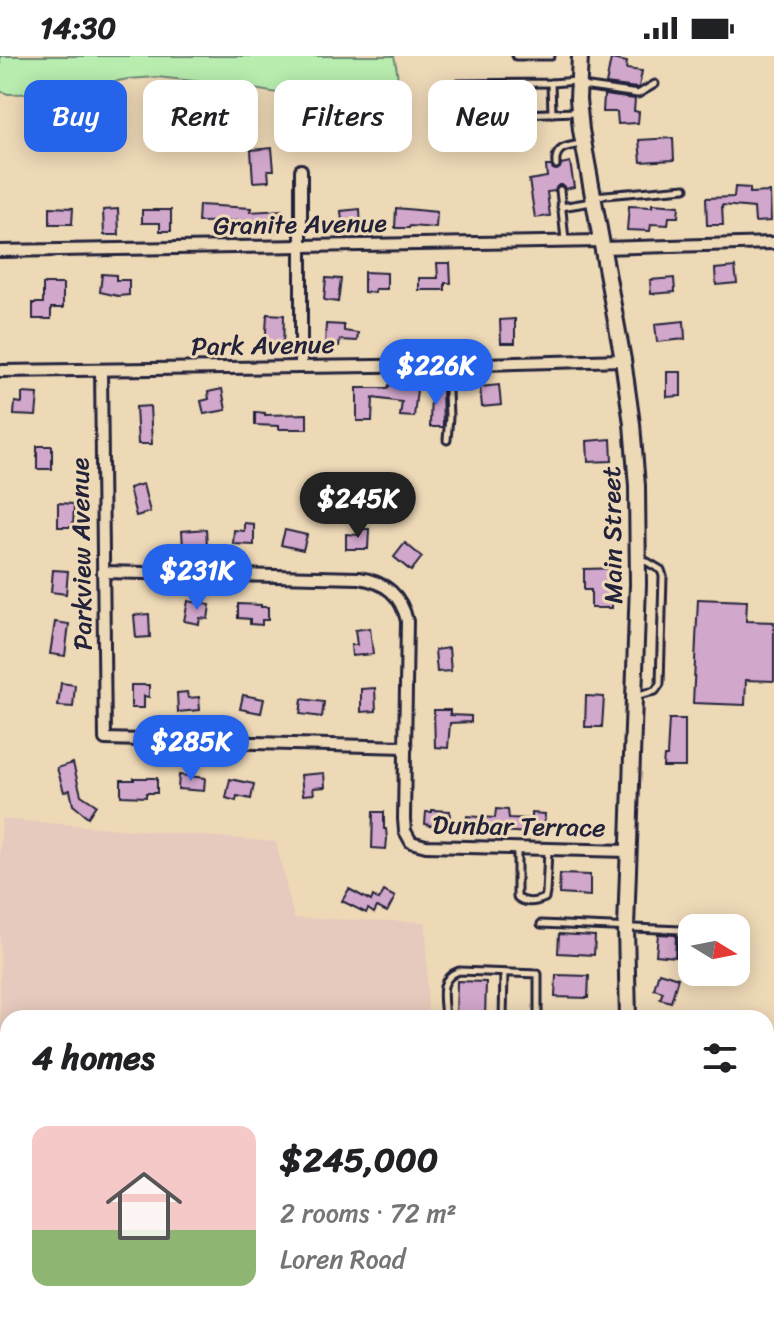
<!DOCTYPE html>
<meta charset="utf-8">
<style>
body{margin:0;font-family:Sriracha,sans-serif;background:#f2f2f2;color:#202124;height:100vh;display:flex;flex-direction:column;font-size:30px;white-space:nowrap}
*{box-sizing:border-box;margin:0}
p{font-size:26px;color:#757577}
.icon{flex:none;width:44px;height:44px;fill:none;stroke:currentColor;stroke-width:2;stroke-linecap:round;stroke-linejoin:round}
.map{position:relative;flex:1;overflow:hidden}
.drawer{position:absolute;left:0px;top:954px;width:774px;height:312px;display:flex;flex-direction:column;background:#fff;border-radius:24px 24px 0 0;box-shadow:0 4px 20px #0003}
.drawer>*{flex:none}
.banner{position:absolute;left:24px;top:24px;width:726px;height:72px;display:flex;gap:16px}
.needle{width:52px;rotate:100deg}
.controls{position:absolute;left:678px;top:858px;display:grid;gap:16px}
.controls a{display:grid;place-items:center;width:72px;height:72px;border-radius:16px;background:#fff;box-shadow:0 4px 20px #0003;font-size:40px}
.price{position:absolute;translate:-50% -68px;padding:0 18px;border-radius:28px;background:#2563eb;color:#fff;font-size:26px;line-height:52px;filter:drop-shadow(0 2px 4px #0008)}
.price::after{content:'';position:absolute;left:50%;top:48px;width:24px;height:18px;margin-left:-12px;background:inherit;clip-path:polygon(0 0,100% 0,50% 100%)}
.price.on{background:#222;color:#fff}
ul{padding:0;list-style:none}
li{display:flex;align-items:center;gap:24px;height:200px;padding:0 32px}
li span{display:grid;place-items:center;flex:none;width:224px;height:160px;border-radius:16px;color:#555}
li>.icon{margin-inline-start:auto}
span .icon{width:96px;height:96px;fill:#fffc;stroke-width:1}
li b{font-size:34px}
h2{display:flex;justify-content:space-between;align-items:center;height:96px;padding:0 32px;font-size:34px}
.pill{padding:0 28px;border-radius:16px;background:#fff;box-shadow:0 4px 20px #0003;font-size:28px;line-height:72px}
.pill.on{background:#2563eb;color:#fff}
.status{display:flex;justify-content:space-between;align-items:center;height:56px;padding:0 40px;background:#fff;direction:ltr}
.status svg{height:22px;fill:currentColor}
.map>svg:first-child{display:block}
.built{fill:#e6cabd}
.green{fill:#b8edaf;stroke:#6d8875;stroke-width:2}
.building{fill:#d2a7cc;stroke:#22223b;stroke-width:2}
.lines{fill:none;stroke-linecap:round;stroke-linejoin:round}
.service-casing{stroke:#22223b;stroke-width:11}
.minor-casing{stroke:#22223b;stroke-width:16}
.secondary-casing{stroke:#22223b;stroke-width:20}
.service{stroke:#eed9b7;stroke-width:5}
.minor{stroke:#eed9b7;stroke-width:10}
.secondary{stroke:#eed9b7;stroke-width:14}
.labels{text-anchor:middle;stroke-width:6;stroke-linejoin:round;paint-order:stroke}
.street-label{font-size:26px;fill:#22223b;stroke:#eed9b7}
</style>
<div class="status"><b>14:30</b><svg viewBox="0 0 49 12"><path d="M0 12V9h3v3zM5 12V6h3v6zM10 12V3h3v9zM15 12V0h3v12zM26 1h20v11H26zM47 4h2v5h-2z"/></svg></div>
<div class="map">
<svg width="774" height="1266" viewBox="0 0 774 1266">
<rect width="100%" height="100%" fill="#eed9b7"/>
<filter id="ink" filterUnits="userSpaceOnUse"><feTurbulence type="fractalNoise" baseFrequency=".0125" numOctaves="2"/><feDisplacementMap in="SourceGraphic" scale="16" xChannelSelector="R" yChannelSelector="G"/><feConvolveMatrix kernelMatrix="1 2 1 2 8 2 1 2 1" color-interpolation-filters="sRGB"/></filter>
<g filter="url(#ink)">
<!-- built -->
<polygon class="built" points="2,763 276,786 294,862 426,866 428,962 8,962 8,1258 619,1258 619,1266 0,1266 0,792"/>
<!-- green -->
<g class="green">
<path d="M0,0H394C399,21 400,30 389,48L371,53L231,29L157,21L128,23L57,37L8,38L0,35Z"/>
<polygon points="8,1067 8,1252 0,1257 0,1077"/>
</g>
<!-- building -->
<g class="building">
<polygon points="611,3 627,6 626,13 642,15 639,31 637,32 606,28"/>
<polygon points="468,36 533,39 533,52 467,54"/>
<polygon points="604,39 635,43 634,55 639,56 638,67 618,68 617,56 603,56"/>
<polygon points="673,82 674,104 641,106 639,84"/>
<polygon points="272,92 274,114 268,114 269,125 253,126 251,94"/>
<polygon points="570,106 574,131 565,133 563,129 559,129 555,135 547,136 550,160 535,162 529,124 547,121 546,110 551,110 553,113 557,114 560,112 561,108"/>
<polygon points="735,131 750,132 750,137 770,136 771,165 755,166 754,152 722,149 723,169 707,169 706,142 734,141"/>
<polygon points="652,148 679,150 678,161 669,161 668,169 651,168 650,175 627,174 629,150 652,151"/>
<polygon points="199,149 251,152 250,156 282,154 283,175 263,177 262,165 198,166"/>
<polygon points="50,151 73,152 72,168 50,168"/>
<polygon points="396,152 437,156 436,172 410,170 409,172 395,172"/>
<polygon points="118,153 119,179 104,179 103,154"/>
<polygon points="360,153 361,175 349,175 349,165 342,165 341,155"/>
<polygon points="142,154 171,154 171,175 160,175 160,167 142,167"/>
<polygon points="437,207 450,207 451,227 445,227 445,234 419,234 419,222 438,222"/>
<polygon points="735,211 737,227 716,229 715,213"/>
<polygon points="364,216 387,217 387,233 375,233 375,237 364,236"/>
<polygon points="102,218 116,219 116,224 129,224 129,239 118,240 100,236"/>
<polygon points="326,222 341,223 338,246 324,244"/>
<polygon points="674,222 675,236 651,238 650,224"/>
<polygon points="43,228 63,228 63,252 51,252 51,263 33,263 33,247 43,247"/>
<polygon points="267,258 284,259 283,295 265,294"/>
<polygon points="515,263 515,287 501,287 500,264"/>
<polygon points="684,265 685,283 657,286 655,268"/>
<polygon points="326,268 344,269 344,275 358,277 357,285 340,284 339,290 325,290"/>
<polygon points="667,316 681,316 681,340 667,341"/>
<polygon points="389,329 417,333 414,361 400,360 402,346 373,342 372,365 357,365 357,332 388,332"/>
<polygon points="499,329 501,349 482,351 480,331"/>
<polygon points="431,330 442,330 443,371 430,371"/>
<polygon points="222,333 226,354 204,358 201,345 209,343 208,336"/>
<polygon points="22,337 38,338 36,360 14,359 15,346 22,347"/>
<polygon points="150,350 152,388 138,388 136,351"/>
<polygon points="255,356 265,357 265,359 307,358 307,373 279,373 279,370 255,369"/>
<polygon points="611,383 612,405 588,406 587,385"/>
<rect x="37" y="390" width="15" height="23"/>
<polygon points="143,428 150,456 136,460 129,432"/>
<polygon points="58,447 74,448 73,471 58,471"/>
<polygon points="244,467 254,468 254,489 233,488 234,474 244,475"/>
<polygon points="206,473 207,489 183,491 182,475"/>
<polygon points="359,473 369,473 368,493 346,493 346,478 359,479"/>
<polygon points="285,474 307,479 303,494 281,489"/>
<polygon points="405,487 422,501 411,515 394,501"/>
<polygon points="619,512 619,531 612,531 612,552 591,552 591,534 584,534 584,513"/>
<polygon points="53,514 68,515 66,538 51,536"/>
<polygon points="698,543 747,545 746,565 774,566 774,625 746,624 745,649 693,647"/>
<polygon points="188,545 210,549 208,563 200,562 199,568 184,565"/>
<polygon points="238,548 261,549 261,551 268,551 268,564 262,564 262,569 250,568 250,563 238,562"/>
<polygon points="149,558 150,581 136,582 134,559"/>
<polygon points="55,566 69,568 65,600 50,598"/>
<polygon points="370,572 373,598 352,600 351,589 357,589 355,574"/>
<polygon points="449,592 451,615 437,616 435,594"/>
<polygon points="61,627 75,629 73,651 58,650"/>
<polygon points="131,629 149,629 149,641 144,640 144,652 131,652"/>
<polygon points="375,632 376,655 361,656 361,633"/>
<polygon points="187,636 188,642 199,641 200,654 178,656 177,637"/>
<polygon points="243,639 264,643 261,657 240,653"/>
<polygon points="586,640 604,641 602,671 585,671"/>
<polygon points="302,643 324,646 322,661 300,658"/>
<polygon points="434,654 450,654 450,659 471,660 471,666 450,667 448,692 435,691"/>
<polygon points="669,663 685,663 685,711 663,711 664,700 667,700"/>
<polygon points="73,707 81,739 96,749 88,761 73,749 70,734 64,736 57,712"/>
<polygon points="324,717 325,731 313,732 314,738 303,739 301,719"/>
<polygon points="179,719 205,722 204,735 178,733"/>
<polygon points="134,722 157,722 157,737 146,737 146,741 121,740 121,724 134,724"/>
<polygon points="230,723 254,728 251,743 237,740 236,745 226,742"/>
<polygon points="496,753 508,754 509,762 532,763 532,757 545,758 544,778 466,773 467,760 495,762"/>
<polygon points="432,754 450,755 449,771 430,770 430,769 425,768 426,756 432,756"/>
<polygon points="373,756 384,756 384,773 386,773 387,783 386,793 372,792"/>
<polygon points="560,818 590,819 590,840 559,838"/>
<polygon points="349,833 371,845 373,840 379,844 384,835 395,841 387,856 377,851 374,857 368,853 366,857 342,845"/>
<polygon points="559,878 595,880 594,899 558,897"/>
<polygon points="658,878 676,879 675,901 656,899"/>
<polygon points="659,916 678,922 671,946 660,943 663,936 654,933"/>
<polygon points="556,919 589,920 588,942 555,941"/>
<polygon points="457,925 486,926 485,962 456,962"/>
</g>
<g class="lines">
<!-- service casing -->
<g class="service-casing">
<g id="service">
<polyline points="516,0 551,0"/>
<polyline points="551,27 552,57"/>
<polyline points="582,30 638,38 655,28"/>
<path d="M577,56L459,60L449,57C444,46 445,34 458,28L551,27L577,25"/>
<path d="M556,109C554,91 567,90 582,88"/>
<polyline points="560,134 565,184"/>
<polyline points="594,140 685,132"/>
<polyline points="561,151 592,146"/>
<polyline points="447,384 449,361 447,310"/>
<polyline points="638,639 655,635 660,628 663,520 661,514 639,501"/>
<path d="M517,793V841C525,848 536,846 545,842L546,837L548,794"/>
<polyline points="541,868 681,874 681,900"/>
<path d="M445,962C444,942 437,923 459,915L538,918V962"/>
<polyline points="503,962 504,917"/>
<polyline points="766,985 771,987 774,996"/>
<polyline points="391,1258 391,1264"/>
<polyline points="558,1258 558,1266"/>
<polyline points="596,1258 596,1266"/>
</g>
</g>
<!-- minor casing -->
<g class="minor-casing">
<g id="minor">
<polyline points="301,114 301,310"/>
<polyline points="602,192 774,187"/>
<polyline points="0,195 601,185"/>
<polyline points="101,314 105,683 406,691"/>
<polyline points="0,315 447,309 623,304"/>
<path d="M103,516L359,522C386,526 401,539 407,565L404,763L405,775L411,786L426,790L628,795"/>
<polyline points="766,1161 774,1159"/>
</g>
</g>
<!-- secondary casing -->
<g class="secondary-casing">
<g id="secondary">
<polyline points="580,0 578,43 581,74 623,304 632,368 637,430 638,528 626,872 628,962"/>
<polyline points="633,1258 633,1266"/>
</g>
</g>
<!-- service -->
<use href="#service" class="service"/>
<!-- minor -->
<use href="#minor" class="minor"/>
<!-- secondary -->
<use href="#secondary" class="secondary"/>
</g>
</g>
<g class="labels">
<!-- street labels -->
<g class="street-label">
<text transform="translate(300 168) rotate(-1)" y="9">Granite Avenue</text>
<text transform="translate(263 289) rotate(-1)" y="9">Park Avenue</text>
<text transform="translate(612 479) rotate(-91)" y="9">Main Street</text>
<text transform="translate(81 498) rotate(-91)" y="9">Parkview Avenue</text>
<text transform="translate(519 770) rotate(1)" y="9">Dunbar Terrace</text>
</g>
</g>
</svg>
<div class="controls">
<a><svg class="needle" viewBox="-14 -14 28 28"><path d="M0-13l5 13h-10z" fill="#e53935"/><path d="M0 13l5-13h-10z" fill="#757577"/></svg></a>
</div>
<b class="price" style="left:436px;top:351px">$226K</b>
<b class="price on" style="left:358px;top:484px">$245K</b>
<b class="price" style="left:197px;top:556px">$231K</b>
<b class="price" style="left:191px;top:727px">$285K</b>
<div class="banner">
<a class="pill on">Buy</a>
<a class="pill">Rent</a>
<a class="pill">Filters</a>
<a class="pill">New</a>
</div>
<section class="drawer">
<h2>4 homes<svg class="icon" aria-label="filters" viewBox="0 0 24 24"><path d="M4 7h16M4 17h16"/><circle cx="9" cy="7" r="2"/><circle cx="15" cy="17" r="2"/></svg></h2>
<ul>
<li><span style="background:linear-gradient(#f6c9c9 65%,#8fb573 0)"><svg class="icon" aria-label="home" viewBox="0 0 24 24"><path d="M3 11l9-7 9 7M6 9v11h12V9"/></svg></span><div><b>$245,000</b><p>2 rooms · 72 m²</p><p>Loren Road</p></div></li>
</ul>
</section>
</div>
